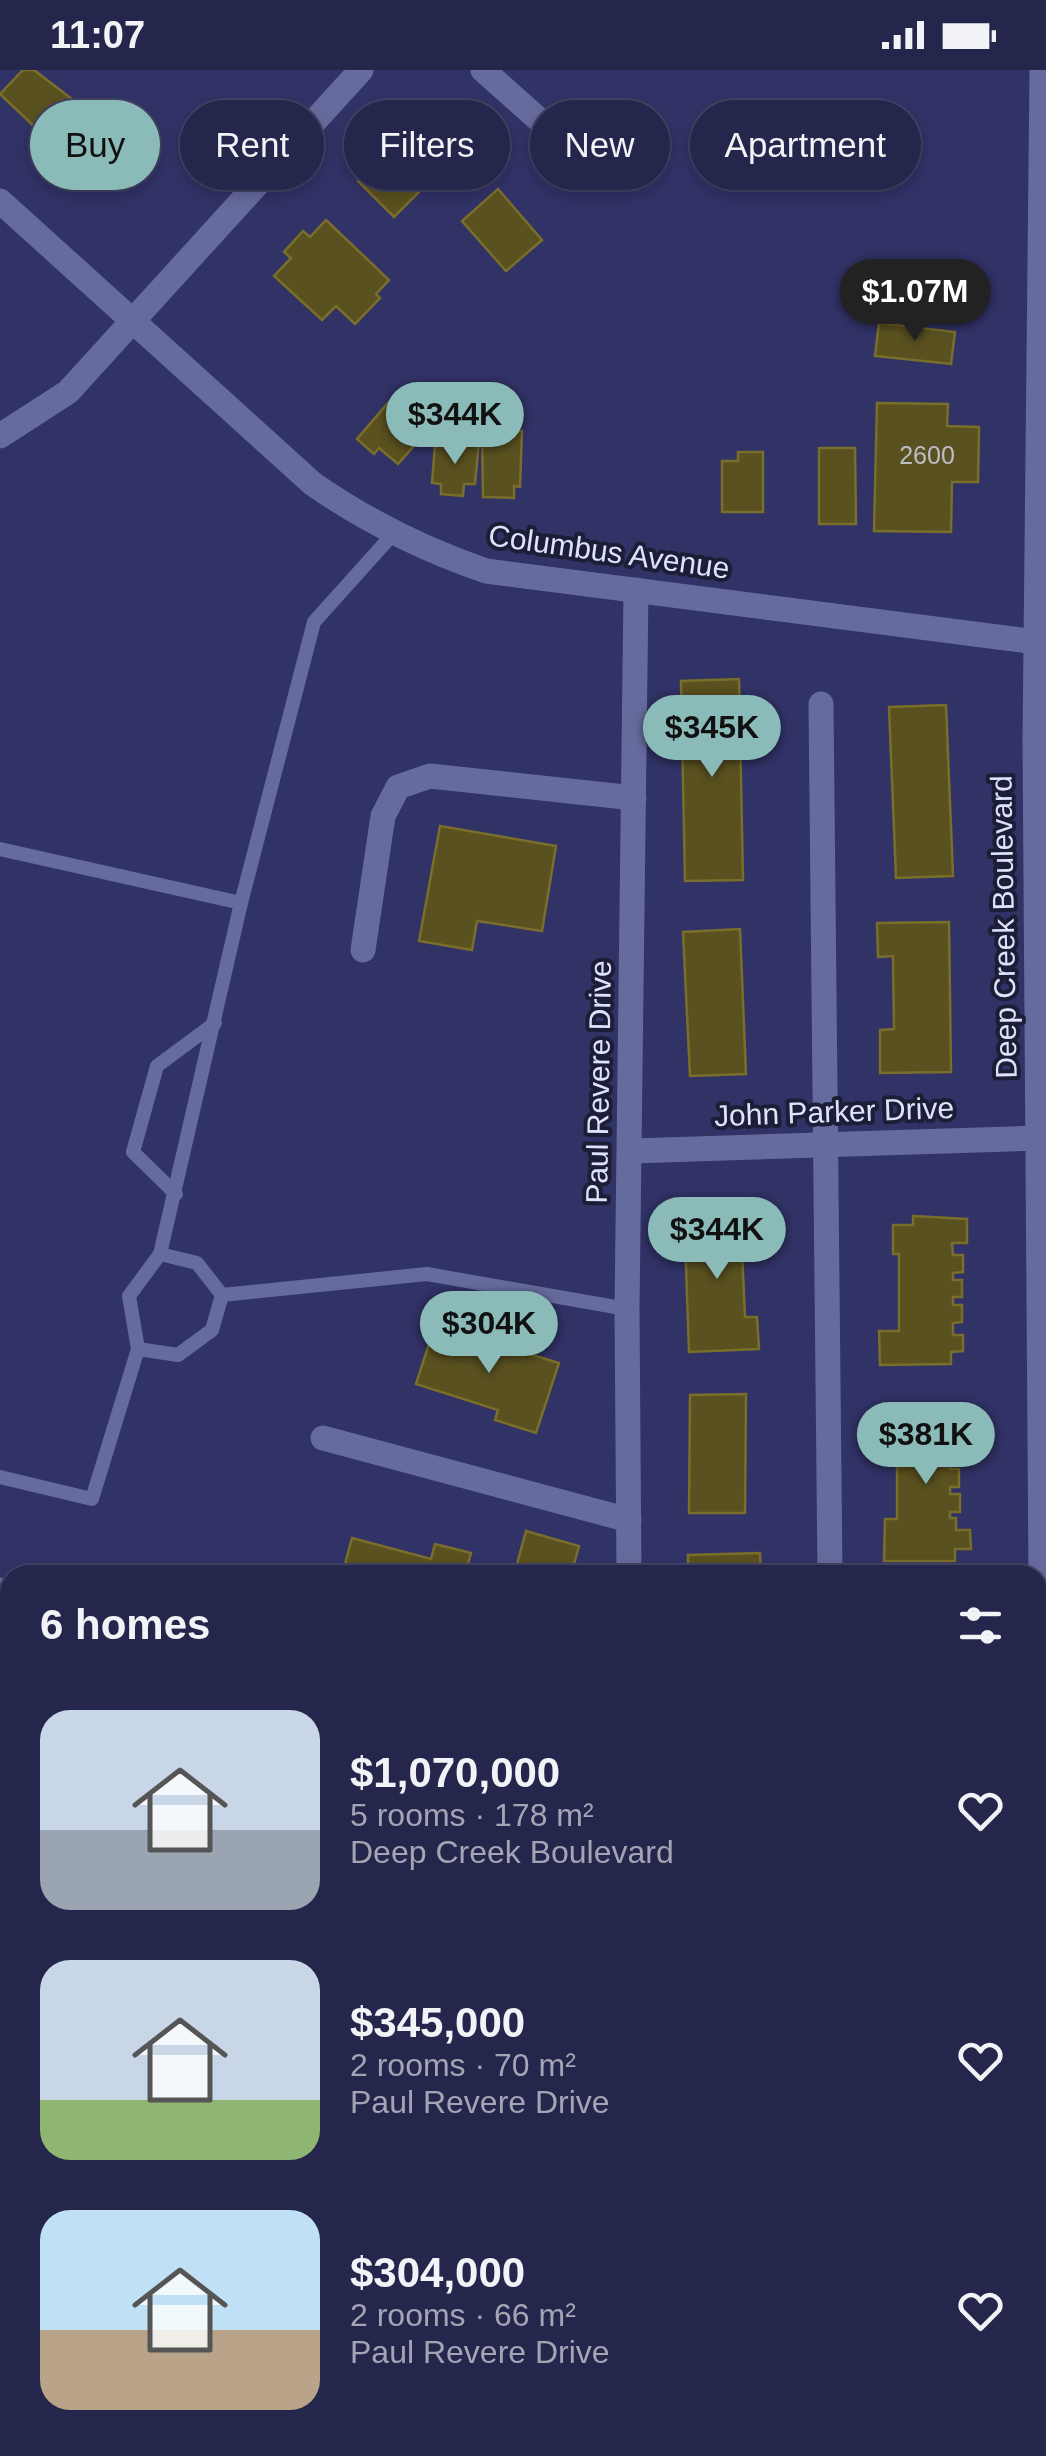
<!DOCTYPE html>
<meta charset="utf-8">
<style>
body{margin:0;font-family:Arial,sans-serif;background:#313256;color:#f1f3f6;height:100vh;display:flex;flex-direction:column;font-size:38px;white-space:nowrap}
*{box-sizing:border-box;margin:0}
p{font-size:32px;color:#a3a5b5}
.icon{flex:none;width:55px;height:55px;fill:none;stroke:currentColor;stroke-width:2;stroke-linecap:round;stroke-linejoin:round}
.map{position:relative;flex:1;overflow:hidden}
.drawer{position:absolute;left:0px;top:1495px;width:1048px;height:892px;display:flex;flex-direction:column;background:#25264c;border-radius:30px 30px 0 0;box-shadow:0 5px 15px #0003,0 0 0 2px #424364}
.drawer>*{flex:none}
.top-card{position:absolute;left:30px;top:30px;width:988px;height:90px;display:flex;gap:20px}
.price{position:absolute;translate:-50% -85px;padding:0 22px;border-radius:35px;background:#8bbbb9;color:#111;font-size:32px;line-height:65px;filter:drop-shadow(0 2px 5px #0008)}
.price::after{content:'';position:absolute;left:50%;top:60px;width:30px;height:22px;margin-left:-15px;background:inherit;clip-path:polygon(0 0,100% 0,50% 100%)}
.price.current{background:#222;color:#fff}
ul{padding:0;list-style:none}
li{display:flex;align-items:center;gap:30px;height:250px;padding:0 40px}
li span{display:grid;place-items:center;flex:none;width:280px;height:200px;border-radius:30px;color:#555}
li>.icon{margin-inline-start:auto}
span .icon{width:120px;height:120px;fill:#fffc;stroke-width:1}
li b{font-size:42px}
h2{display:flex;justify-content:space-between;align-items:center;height:120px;padding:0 40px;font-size:42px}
.chip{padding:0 35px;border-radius:45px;background:#25264c;box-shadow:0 5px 15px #0003,0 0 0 2px #424364;font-size:35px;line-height:90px}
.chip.current{background:#8bbbb9;color:#111}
.status{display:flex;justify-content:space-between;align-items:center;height:70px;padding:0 50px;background:#25264c;direction:ltr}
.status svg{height:28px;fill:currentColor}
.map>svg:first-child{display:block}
.building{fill:#5a5120;stroke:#7a6e2b;stroke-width:2.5}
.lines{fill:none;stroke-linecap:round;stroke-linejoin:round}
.service{stroke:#666b9d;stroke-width:14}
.minor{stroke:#666b9d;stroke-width:25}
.tertiary{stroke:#666b9d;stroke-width:25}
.primary{stroke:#959cee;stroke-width:25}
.rail{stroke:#acafd0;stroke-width:8;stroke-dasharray:18 18;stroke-linecap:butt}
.labels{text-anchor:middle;stroke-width:8;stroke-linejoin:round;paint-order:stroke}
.number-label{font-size:25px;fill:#bdbec5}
.street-label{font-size:30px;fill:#dee2fc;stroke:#1c1e35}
</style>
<div class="status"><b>11:07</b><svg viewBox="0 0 49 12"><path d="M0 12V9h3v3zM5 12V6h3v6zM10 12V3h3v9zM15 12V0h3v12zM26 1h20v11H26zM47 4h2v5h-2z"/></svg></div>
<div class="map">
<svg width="1046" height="2386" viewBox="0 0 1046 2386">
<rect width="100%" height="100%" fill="#313266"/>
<!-- building -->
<g class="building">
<polygon points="23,0 34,0 73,30 41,63 0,24"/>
<polygon points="86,49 112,73 118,66 137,84 104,119 59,78"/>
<polygon points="399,57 441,100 394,147 358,111 384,86 377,78"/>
<polygon points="498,119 542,170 506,201 462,151"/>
<polygon points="326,150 389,210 376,224 380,228 355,254 336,236 322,250 274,206 291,188 284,182 303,161 310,167"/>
<polygon points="879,253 955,262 951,294 875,286"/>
<polygon points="400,319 417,333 407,345 426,362 398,394 379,378 374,384 357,369"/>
<polygon points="877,333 948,334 947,356 979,357 978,412 952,412 951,462 874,461"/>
<polygon points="482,360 522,361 520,417 514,416 514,428 483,427"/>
<polygon points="464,370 479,371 475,414 464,414 463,426 441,424 441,414 432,413 435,375 464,377"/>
<polygon points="819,378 855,378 856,454 819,454"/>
<polygon points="738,382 763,382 763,442 722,442 722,391 738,391"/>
<polygon points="739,609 743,810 685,811 681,611"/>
<polygon points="946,635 953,806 896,808 889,637"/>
<polygon points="440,756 556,776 542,861 477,851 472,880 419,871"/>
<polygon points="949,852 951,1002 880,1003 880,960 894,959 893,886 878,887 877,853"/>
<polygon points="740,859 746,1004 690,1006 683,862"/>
<polygon points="740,1136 745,1247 757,1247 759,1279 689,1282 684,1139"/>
<polygon points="913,1146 967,1149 967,1173 952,1173 953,1185 963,1185 963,1202 953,1203 953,1210 962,1210 962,1227 953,1227 953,1235 962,1235 962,1252 953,1253 953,1265 963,1265 963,1281 951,1282 951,1294 880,1295 879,1261 899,1261 899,1184 893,1184 893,1155 913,1155"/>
<polygon points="435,1255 559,1293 536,1363 495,1350 498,1340 416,1314"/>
<polygon points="746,1324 745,1443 689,1443 690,1325"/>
<polygon points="911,1335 965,1338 964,1362 950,1362 950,1374 960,1374 960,1392 950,1392 950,1399 959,1399 959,1417 950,1417 950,1424 960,1424 960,1442 950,1442 950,1448 956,1448 956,1460 970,1460 971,1479 955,1479 955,1491 884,1491 885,1449 897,1449 897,1373 891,1373 890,1345 911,1345"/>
<polygon points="526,1461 579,1476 571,1505 514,1505"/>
<polygon points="352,1468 431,1489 435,1474 471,1483 465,1505 342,1505"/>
<polygon points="760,1483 761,1505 688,1505 688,1485"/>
<polygon points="366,2378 407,2378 405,2386"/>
<polygon points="431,2378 496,2378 494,2386 443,2386 430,2383"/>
<polygon points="521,2378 587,2378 585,2386 519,2386"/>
</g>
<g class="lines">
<!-- service -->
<g class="service">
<polyline points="0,779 241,833"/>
<polyline points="176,1124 133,1082 157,996 215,953"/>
<polyline points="160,1184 241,833 314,552 393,464"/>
<polyline points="222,1225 427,1204 627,1239"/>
<polyline points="0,1407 92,1429 138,1279 129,1226 160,1184 197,1193 222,1225 212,1260 178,1285 138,1279"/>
<polyline points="1038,2370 1046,2344"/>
</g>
<!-- minor -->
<g class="minor">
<polyline points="483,0 574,81"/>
<path d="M0,131L313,414C368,452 422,479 486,501L1036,572"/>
<polyline points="0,366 68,322 361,0"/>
<polyline points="821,634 830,1505"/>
<polyline points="363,880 383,746 398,717 430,706 634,728"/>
<polyline points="632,1081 1038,1068"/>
<polyline points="323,1368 629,1450"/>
<polyline points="629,1505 627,1239 636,520"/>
<polyline points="0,1520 10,1523"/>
<polyline points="0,2362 10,2364"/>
<polyline points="81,2378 124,2386"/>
</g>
<!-- tertiary -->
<g class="tertiary">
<polyline points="1038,1712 1042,1650 1035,670 1042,0"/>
<polyline points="919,2386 921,2378"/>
</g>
<!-- primary -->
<g class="primary">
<polyline points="0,2034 10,2036"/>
<polyline points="0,2119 10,2121"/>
<polyline points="1038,2147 1046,2148"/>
<polyline points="1038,2230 1046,2230"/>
</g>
<!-- rail -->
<g class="rail">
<polyline points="0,1917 10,1919"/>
<polyline points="1038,2015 1046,2015"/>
</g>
</g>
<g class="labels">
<!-- number labels -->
<g class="number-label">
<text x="927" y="394">2600</text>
</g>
<!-- street labels -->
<g class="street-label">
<text transform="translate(609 482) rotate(8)" y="10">Columbus Avenue</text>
<text transform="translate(1004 857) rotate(-91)" y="10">Deep Creek Boulevard</text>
<text transform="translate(599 1012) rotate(-89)" y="10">Paul Revere Drive</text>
<text transform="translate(834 1042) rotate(-2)" y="10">John Parker Drive</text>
</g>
</g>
</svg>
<b class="price current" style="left:915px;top:274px">$1.07M</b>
<b class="price" style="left:455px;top:397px">$344K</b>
<b class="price" style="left:712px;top:710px">$345K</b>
<b class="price" style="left:717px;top:1212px">$344K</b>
<b class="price" style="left:489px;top:1306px">$304K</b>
<b class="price" style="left:926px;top:1417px">$381K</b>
<div class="top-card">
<a class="chip current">Buy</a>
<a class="chip">Rent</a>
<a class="chip">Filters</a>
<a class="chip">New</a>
<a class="chip">Apartment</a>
</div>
<section class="drawer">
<h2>6 homes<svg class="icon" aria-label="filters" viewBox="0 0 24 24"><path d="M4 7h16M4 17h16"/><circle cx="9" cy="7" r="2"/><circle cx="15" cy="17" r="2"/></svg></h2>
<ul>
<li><span style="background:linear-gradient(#c9d6e8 60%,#9aa5b1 0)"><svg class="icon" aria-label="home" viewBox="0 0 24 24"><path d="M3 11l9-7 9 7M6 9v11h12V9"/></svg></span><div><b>$1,070,000</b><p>5 rooms · 178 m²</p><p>Deep Creek Boulevard</p></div><svg class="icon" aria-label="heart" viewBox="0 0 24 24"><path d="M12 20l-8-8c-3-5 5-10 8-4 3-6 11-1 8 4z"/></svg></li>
<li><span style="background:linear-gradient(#c9d6e8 70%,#8fb573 0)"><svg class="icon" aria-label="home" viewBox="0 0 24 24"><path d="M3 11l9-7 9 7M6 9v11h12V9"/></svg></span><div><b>$345,000</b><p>2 rooms · 70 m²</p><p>Paul Revere Drive</p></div><svg class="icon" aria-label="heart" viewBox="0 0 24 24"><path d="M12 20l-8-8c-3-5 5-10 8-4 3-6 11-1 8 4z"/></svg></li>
<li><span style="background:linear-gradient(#bfe0f5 60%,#b9a48a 0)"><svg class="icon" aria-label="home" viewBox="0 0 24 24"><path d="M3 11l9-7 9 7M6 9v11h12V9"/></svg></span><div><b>$304,000</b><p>2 rooms · 66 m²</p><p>Paul Revere Drive</p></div><svg class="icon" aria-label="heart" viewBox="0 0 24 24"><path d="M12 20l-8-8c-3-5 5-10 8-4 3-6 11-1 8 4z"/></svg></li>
</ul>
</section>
</div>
